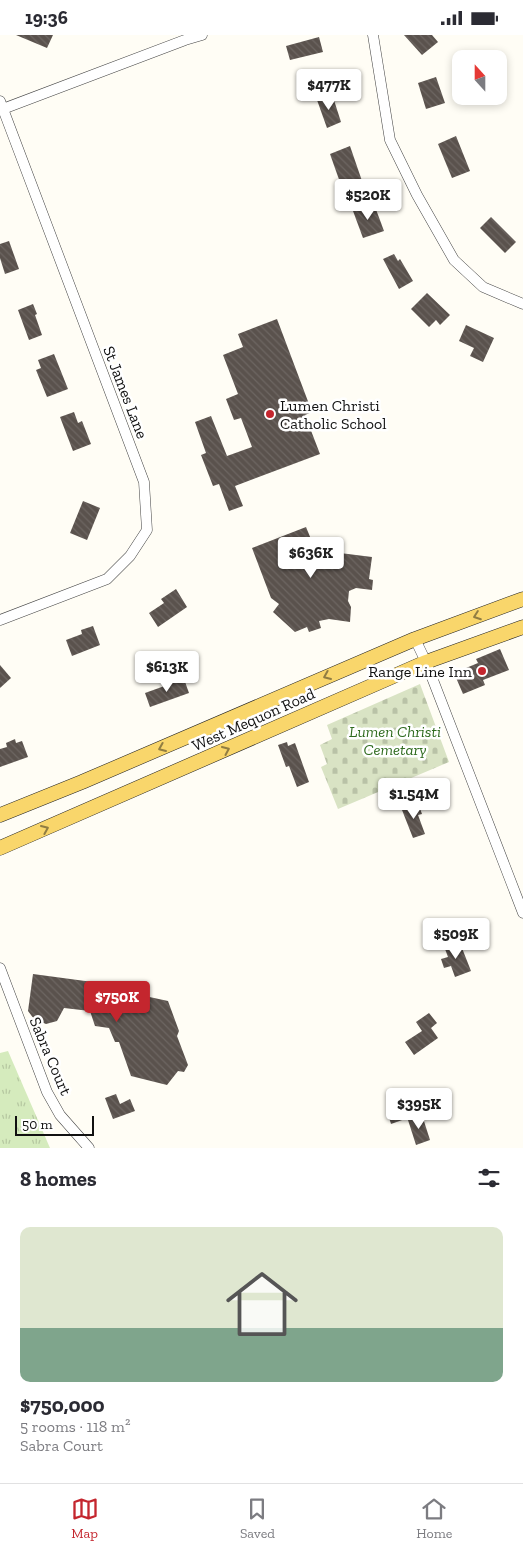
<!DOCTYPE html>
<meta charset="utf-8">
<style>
body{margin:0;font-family:"Zilla Slab",serif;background:#f7f7f7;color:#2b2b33;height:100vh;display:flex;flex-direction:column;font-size:19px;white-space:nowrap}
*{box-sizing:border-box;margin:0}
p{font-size:16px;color:#7c7c81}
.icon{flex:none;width:28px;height:28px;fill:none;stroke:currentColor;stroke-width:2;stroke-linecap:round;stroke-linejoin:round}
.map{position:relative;height:1113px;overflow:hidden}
.side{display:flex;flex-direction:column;background:#fff;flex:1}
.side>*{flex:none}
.needle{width:32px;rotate:339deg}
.fabs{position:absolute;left:452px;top:15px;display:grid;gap:10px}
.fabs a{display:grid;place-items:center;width:55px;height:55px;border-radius:10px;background:#fff;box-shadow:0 2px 8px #0003;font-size:25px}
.scale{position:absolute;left:15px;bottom:12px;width:79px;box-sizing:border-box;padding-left:5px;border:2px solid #111;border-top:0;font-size:14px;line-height:18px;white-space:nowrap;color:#111;-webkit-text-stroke:4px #fff;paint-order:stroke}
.price{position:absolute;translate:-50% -42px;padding:0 11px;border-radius:5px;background:#fff;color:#222;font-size:16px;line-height:32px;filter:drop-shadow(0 1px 2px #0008)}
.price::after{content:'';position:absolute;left:50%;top:30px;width:15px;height:11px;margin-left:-8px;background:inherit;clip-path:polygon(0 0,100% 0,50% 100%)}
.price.current{background:#c4262e;color:#fff}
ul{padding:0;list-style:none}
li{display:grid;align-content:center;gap:10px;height:265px;padding:0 20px}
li+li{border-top:1px solid #e1e1e2}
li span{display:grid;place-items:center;height:155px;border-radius:10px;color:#555}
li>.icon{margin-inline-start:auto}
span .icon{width:90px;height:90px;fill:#fffc;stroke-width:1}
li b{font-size:21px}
h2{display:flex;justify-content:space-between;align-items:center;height:60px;padding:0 20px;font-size:21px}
.status{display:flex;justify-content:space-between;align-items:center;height:35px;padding:0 25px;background:#fff;direction:ltr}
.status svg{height:14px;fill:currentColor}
.tab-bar{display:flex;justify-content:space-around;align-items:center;height:70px;border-top:1px solid #e1e1e2;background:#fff;font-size:14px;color:#7c7c81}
.tab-bar a{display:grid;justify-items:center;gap:2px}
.tab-bar .current{color:#c4262e}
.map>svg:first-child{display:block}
.grass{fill:url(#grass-tufts)}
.cemetery{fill:url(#cemetery-stones)}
.building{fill:url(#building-back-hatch)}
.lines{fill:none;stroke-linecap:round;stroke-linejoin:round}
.minor-casing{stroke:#444;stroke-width:11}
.major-casing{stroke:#222;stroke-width:15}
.minor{stroke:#fff;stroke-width:10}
.major{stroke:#f9d66b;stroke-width:14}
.oneway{stroke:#917d42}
.poi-dot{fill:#c4262e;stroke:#fff;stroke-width:2}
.labels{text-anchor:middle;stroke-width:5;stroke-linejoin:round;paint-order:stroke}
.street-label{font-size:16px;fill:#111;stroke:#fff}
.poi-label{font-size:16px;fill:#111;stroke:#fff;text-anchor:start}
.park-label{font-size:16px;font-style:italic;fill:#2f6b1f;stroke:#fff}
</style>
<div class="status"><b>19:36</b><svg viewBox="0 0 49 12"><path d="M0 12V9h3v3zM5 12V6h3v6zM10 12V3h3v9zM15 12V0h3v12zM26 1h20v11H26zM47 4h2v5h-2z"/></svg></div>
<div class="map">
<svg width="523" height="1113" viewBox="0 0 523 1113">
<defs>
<pattern id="grass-tufts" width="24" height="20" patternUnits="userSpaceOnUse" patternTransform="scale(1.25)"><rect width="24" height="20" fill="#d5ebbd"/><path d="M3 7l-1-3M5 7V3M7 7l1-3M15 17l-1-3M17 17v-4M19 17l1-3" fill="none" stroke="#b6c8a1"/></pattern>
<pattern id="cemetery-stones" width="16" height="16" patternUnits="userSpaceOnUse" patternTransform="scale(1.25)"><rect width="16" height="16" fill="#d9e3c4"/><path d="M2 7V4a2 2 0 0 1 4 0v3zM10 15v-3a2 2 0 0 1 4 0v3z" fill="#b9c2a7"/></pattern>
<pattern id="building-back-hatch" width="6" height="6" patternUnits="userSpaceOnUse" patternTransform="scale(1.25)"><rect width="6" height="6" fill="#5a524d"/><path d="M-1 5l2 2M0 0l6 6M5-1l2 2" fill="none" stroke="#6d6662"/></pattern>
</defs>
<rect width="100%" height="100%" fill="#fffdf5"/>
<!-- grass -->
<polygon class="grass" points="8,1016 50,1113 0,1113 0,1018"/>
<!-- cemetery -->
<polygon class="cemetery" points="420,649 449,727 338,774 321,732 327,729 320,710 332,704 327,690"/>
<!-- building -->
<g class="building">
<polygon points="16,0 53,0 47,13"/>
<polygon points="404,0 432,0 438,7 422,20"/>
<polygon points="319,2 323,17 290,25 286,11"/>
<polygon points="436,42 445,68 426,74 418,48"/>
<polygon points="332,59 341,87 327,93 317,65"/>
<polygon points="456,101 470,136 452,143 438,109"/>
<polygon points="350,111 362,146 342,153 330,119"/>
<polygon points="374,169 384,196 363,203 353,176"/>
<polygon points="491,182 516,207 505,218 480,193"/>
<polygon points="9,206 19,234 5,239 0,223 0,209"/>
<polygon points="394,219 398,226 400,224 413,246 399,254 383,224"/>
<polygon points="427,258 450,280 440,290 436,285 429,292 411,274"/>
<polygon points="33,269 37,279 35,280 42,300 29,305 18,275"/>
<polygon points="277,284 312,377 305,380 320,419 235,451 243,471 229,476 219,449 213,451 201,420 206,418 195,387 211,381 227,421 252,412 241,383 234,385 226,364 238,359 223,320 243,312 238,299"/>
<polygon points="466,290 494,303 483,327 470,321 474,313 459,306"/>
<polygon points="54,319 68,354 47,362 36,335 41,333 38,325"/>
<polygon points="74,377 78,388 82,386 91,409 73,416 60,382"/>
<polygon points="83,466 100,473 87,505 70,498"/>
<polygon points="306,492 313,509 335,511 340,518 372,522 369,544 373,545 372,555 356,553 349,556 348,566 351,572 350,587 329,584 319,586 321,593 309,597 307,592 295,597 273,577 279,569 271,563 252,513"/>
<polygon points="176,554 187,572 158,592 149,578 164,568 161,564"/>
<polygon points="93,591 100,610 72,621 66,605 82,599 81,595"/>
<polygon points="500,614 509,635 483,645 485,650 463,659 454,638 478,628 476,624"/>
<polygon points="0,630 11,643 0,653"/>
<polygon points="184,644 189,658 150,672 145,658"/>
<polygon points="15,704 16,708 22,706 28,722 0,732 0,714 7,712 6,708"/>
<polygon points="287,707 288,711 295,708 309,747 297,752 289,731 286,732 278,710"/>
<polygon points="418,768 422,779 418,780 425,799 413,803 402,775"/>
<polygon points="460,908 471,936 455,942 451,931 444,933 441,924 448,922 445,914"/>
<polygon points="33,939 115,950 125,971 131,958 168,966 179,996 177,1001 188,1030 184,1037 178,1036 167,1050 131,1041 119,1007 115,1007 109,993 95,991 90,976 64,973 57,986 46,989 34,984 28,976"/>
<polygon points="429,978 437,988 431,993 438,1003 414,1020 405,1007 422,996 416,987"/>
<polygon points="116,1059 120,1069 130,1064 135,1076 113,1084 105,1063"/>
<polygon points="400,1069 405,1084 391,1089 386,1073"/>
<polygon points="422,1080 430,1105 416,1110 408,1085"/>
</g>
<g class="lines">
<!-- minor casing -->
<g class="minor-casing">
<g id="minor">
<polyline points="373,0 390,105 417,160 454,225 483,252 523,269"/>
<polyline points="0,66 144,447 147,495 130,521 107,544 0,585"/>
<polyline points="0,75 185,5 202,0"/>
<polyline points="415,604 426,627 523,878"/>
<polyline points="0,933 47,1057 60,1080 89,1113"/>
</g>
</g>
<!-- major casing -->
<g class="major-casing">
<g id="major">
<polyline points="0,780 82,747 415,604 523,564"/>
<polyline points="0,813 426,627 523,592"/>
</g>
</g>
<!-- minor -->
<use href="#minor" class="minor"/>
<!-- major -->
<use href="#major" class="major"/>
</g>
<!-- one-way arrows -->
<defs><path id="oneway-chevron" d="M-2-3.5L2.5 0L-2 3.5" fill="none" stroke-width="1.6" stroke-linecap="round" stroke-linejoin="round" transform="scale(1.25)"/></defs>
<g class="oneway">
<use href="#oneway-chevron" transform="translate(477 581) rotate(160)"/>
<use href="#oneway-chevron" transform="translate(327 641) rotate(157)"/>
<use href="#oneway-chevron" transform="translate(162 713) rotate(157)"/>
<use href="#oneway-chevron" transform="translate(226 715) rotate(-24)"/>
<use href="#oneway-chevron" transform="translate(45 794) rotate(-23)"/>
</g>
<!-- markers -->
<g class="poi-dot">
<circle cx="270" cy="379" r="5"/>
<circle cx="482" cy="636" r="5"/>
</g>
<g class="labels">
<!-- street labels -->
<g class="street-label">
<text transform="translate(126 357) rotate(69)" y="6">St James Lane</text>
<text transform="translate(253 684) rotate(-24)" y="6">West Mequon Road</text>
<text transform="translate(51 1021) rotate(67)" y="6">Sabra Court</text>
</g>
<!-- poi labels -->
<g class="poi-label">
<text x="280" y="376">Lumen Christi<tspan x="280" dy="18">Catholic School</tspan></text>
<text x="472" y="642" text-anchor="end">Range Line Inn</text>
</g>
<!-- park labels -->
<g class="park-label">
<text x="395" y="702">Lumen Christi<tspan x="395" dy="18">Cemetary</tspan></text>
</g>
</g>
</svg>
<div class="fabs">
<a><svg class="needle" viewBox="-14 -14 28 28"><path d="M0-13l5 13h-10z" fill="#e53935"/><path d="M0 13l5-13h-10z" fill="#7c7c81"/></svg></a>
</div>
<div class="scale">50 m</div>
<b class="price" style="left:329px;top:76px">$477K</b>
<b class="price" style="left:368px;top:186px">$520K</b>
<b class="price" style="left:311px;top:544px">$636K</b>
<b class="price" style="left:167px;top:658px">$613K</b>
<b class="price" style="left:414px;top:785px">$1.54M</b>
<b class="price" style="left:456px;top:925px">$509K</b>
<b class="price current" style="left:117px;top:988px">$750K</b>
<b class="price" style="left:419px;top:1095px">$395K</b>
</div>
<section class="side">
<h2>8 homes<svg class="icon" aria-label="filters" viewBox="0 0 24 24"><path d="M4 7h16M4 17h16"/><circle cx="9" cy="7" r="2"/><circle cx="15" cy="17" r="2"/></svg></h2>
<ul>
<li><span style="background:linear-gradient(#dfe7d0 65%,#7fa58c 0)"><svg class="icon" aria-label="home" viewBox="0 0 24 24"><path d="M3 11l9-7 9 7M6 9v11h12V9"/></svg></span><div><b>$750,000</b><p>5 rooms · 118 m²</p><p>Sabra Court</p></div></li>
</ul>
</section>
<nav class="tab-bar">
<a class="current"><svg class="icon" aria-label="map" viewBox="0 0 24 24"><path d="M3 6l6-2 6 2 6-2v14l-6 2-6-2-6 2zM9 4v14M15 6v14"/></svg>Map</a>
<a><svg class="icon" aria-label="saved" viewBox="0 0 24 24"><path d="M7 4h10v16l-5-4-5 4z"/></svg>Saved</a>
<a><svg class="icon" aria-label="home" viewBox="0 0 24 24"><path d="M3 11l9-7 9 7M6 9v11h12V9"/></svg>Home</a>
</nav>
